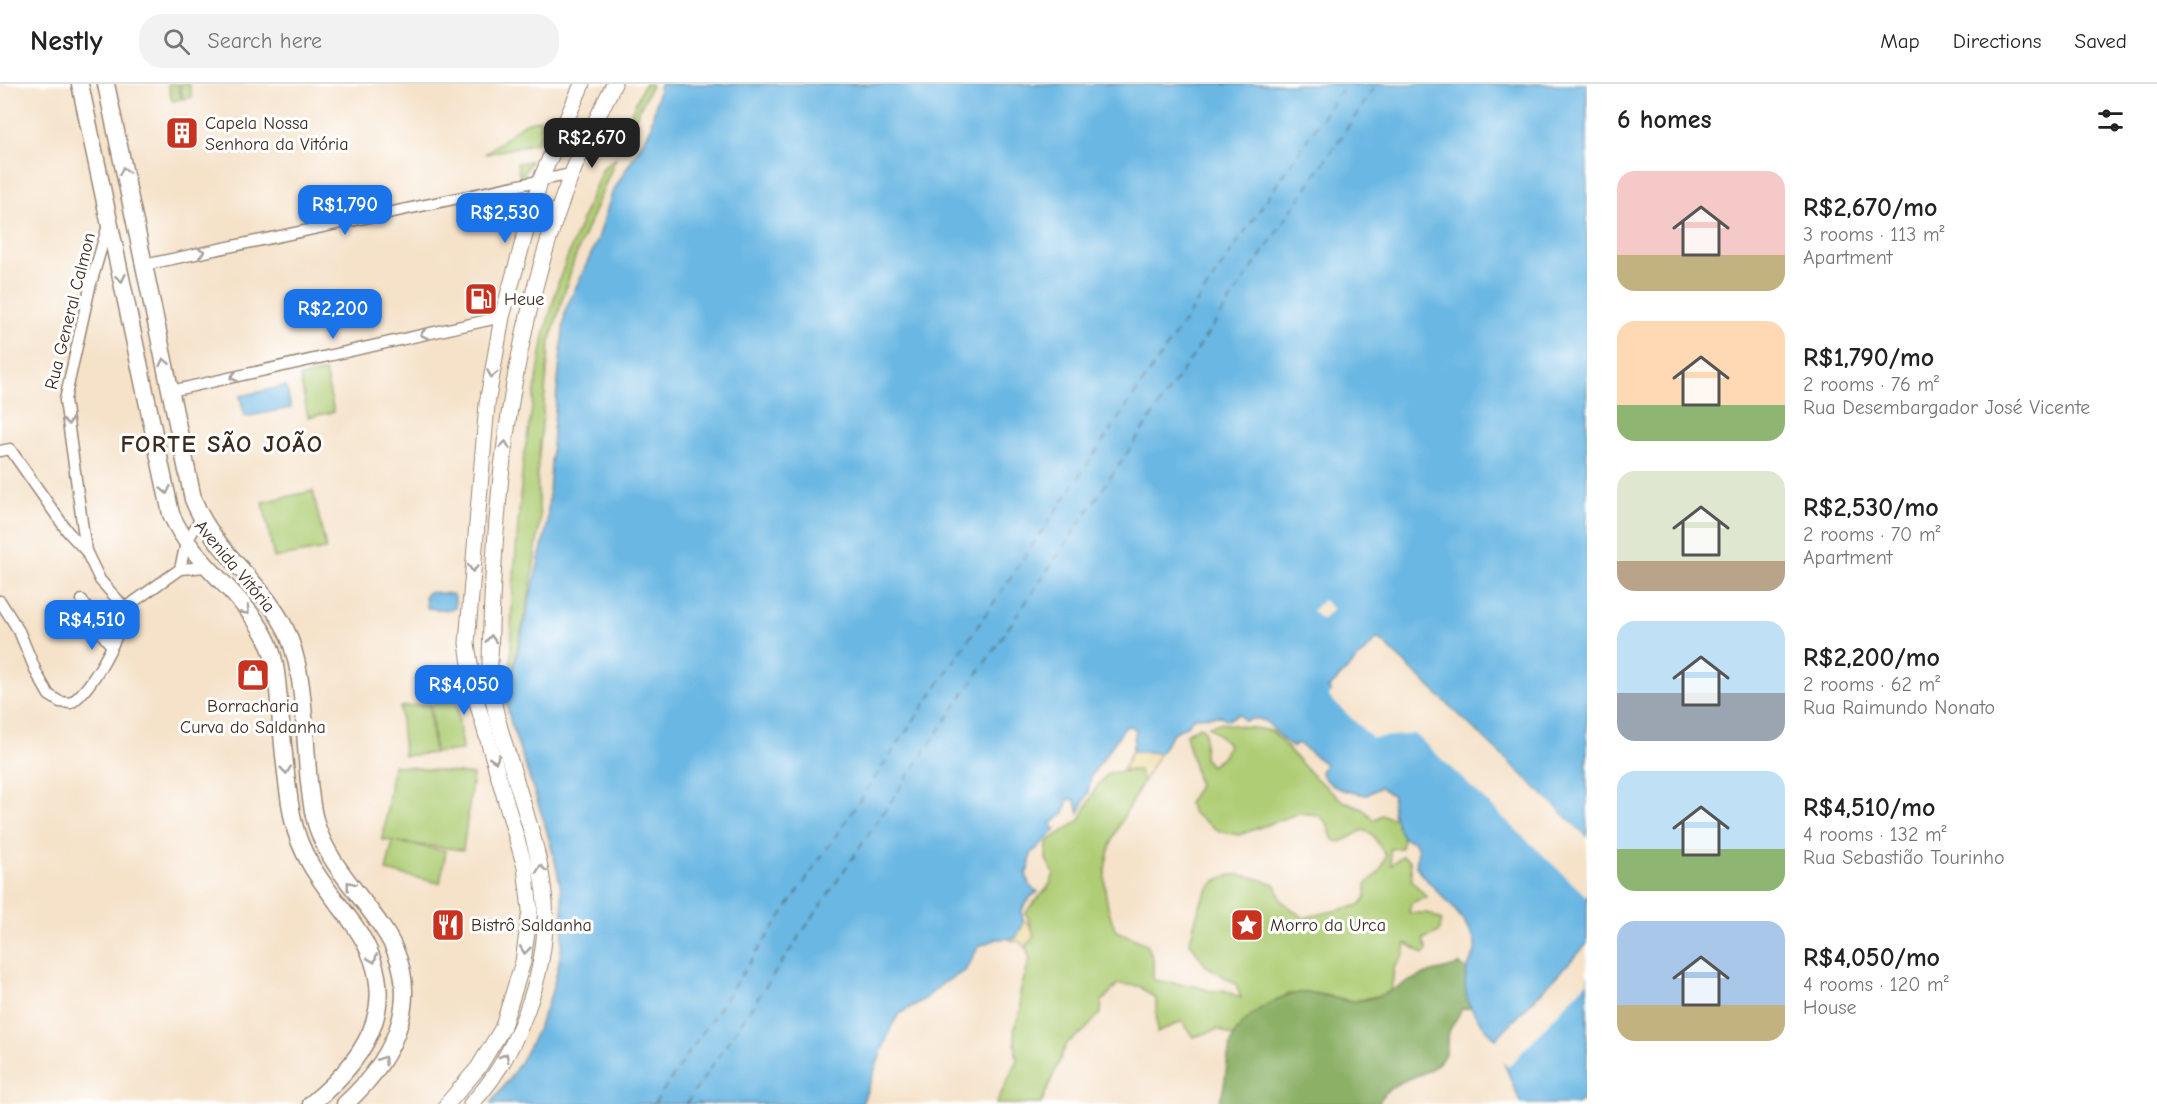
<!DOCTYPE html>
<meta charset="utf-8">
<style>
body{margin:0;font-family:"Comic Neue",sans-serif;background:#f2f2f2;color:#222;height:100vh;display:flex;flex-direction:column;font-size:22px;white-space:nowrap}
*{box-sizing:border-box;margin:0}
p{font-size:20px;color:#767676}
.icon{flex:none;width:33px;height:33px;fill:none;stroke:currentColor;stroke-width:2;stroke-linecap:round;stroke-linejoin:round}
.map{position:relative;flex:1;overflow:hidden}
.drawer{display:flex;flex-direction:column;background:#fff;width:570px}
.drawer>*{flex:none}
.price{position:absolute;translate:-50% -51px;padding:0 14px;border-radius:12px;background:#1a73e8;color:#fff;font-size:20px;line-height:39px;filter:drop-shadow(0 2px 3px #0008)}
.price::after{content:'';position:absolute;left:50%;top:36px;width:18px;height:14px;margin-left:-9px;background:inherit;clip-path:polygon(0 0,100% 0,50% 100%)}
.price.on{background:#222;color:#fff}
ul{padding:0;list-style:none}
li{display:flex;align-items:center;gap:18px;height:150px;padding:0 30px}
li span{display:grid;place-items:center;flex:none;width:168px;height:120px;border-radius:18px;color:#555}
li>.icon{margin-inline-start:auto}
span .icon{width:72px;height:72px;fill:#fffc;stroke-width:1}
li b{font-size:26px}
h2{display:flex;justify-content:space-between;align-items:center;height:72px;padding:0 30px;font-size:26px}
header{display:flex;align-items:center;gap:36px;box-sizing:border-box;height:84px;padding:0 30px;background:#fff;border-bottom:2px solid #e0e0e0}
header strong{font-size:28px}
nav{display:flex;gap:33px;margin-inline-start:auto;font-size:21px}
.search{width:420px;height:54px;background:#f2f2f2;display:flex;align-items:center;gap:15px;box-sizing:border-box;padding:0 21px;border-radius:24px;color:#767676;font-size:22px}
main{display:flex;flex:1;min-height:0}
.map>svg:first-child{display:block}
.green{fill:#afcd75;stroke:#757c4a;stroke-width:1.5}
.forest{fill:#8bb066;stroke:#636d42;stroke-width:1.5}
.sand{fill:#eeda9e;stroke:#94825e;stroke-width:1.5}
.water{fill:#6ab7e3;stroke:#527080;stroke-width:1.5}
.pier{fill:#f5e2c9}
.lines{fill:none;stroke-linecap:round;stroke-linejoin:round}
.ferry{stroke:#4b5b63;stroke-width:1.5;stroke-dasharray:8 6;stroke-linecap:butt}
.street-casing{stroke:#988674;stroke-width:13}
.secondary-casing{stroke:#988674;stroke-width:17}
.primary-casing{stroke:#988674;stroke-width:19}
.street{stroke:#fff;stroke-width:10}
.secondary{stroke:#fff;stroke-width:15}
.primary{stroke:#fff;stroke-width:16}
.oneway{stroke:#a79f9a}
.labels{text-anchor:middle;stroke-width:6;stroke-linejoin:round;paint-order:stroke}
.poi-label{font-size:18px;fill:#3b2a1e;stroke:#fff;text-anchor:start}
.street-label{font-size:18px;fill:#3b2a1e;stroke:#fff}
.district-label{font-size:24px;font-weight:bold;letter-spacing:1.5px;fill:#3b2a1e;stroke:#fff}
</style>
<header>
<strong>Nestly</strong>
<div class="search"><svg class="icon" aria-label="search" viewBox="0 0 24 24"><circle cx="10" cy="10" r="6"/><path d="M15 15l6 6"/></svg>Search here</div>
<nav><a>Map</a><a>Directions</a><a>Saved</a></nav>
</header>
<main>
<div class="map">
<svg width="1587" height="1020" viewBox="0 0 1587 1020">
<rect width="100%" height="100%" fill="#fff"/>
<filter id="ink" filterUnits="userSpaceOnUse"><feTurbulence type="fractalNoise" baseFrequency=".0167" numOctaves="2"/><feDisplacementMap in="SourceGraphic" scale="12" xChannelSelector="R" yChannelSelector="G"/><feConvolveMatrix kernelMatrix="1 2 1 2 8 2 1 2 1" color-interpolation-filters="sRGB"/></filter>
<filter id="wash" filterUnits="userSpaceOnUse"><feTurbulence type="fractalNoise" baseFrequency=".008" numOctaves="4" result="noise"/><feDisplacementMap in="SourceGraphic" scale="24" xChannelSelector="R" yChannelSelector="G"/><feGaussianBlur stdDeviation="1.35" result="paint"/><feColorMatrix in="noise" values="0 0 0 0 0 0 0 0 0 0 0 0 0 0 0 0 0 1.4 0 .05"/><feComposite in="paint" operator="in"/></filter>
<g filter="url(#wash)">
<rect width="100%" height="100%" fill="#f5e2c9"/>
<!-- green -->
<g class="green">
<polygon points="168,0 178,0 181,15 172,17"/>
<polygon points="180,0 189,0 192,13 183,15"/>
<polygon points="644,0 652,0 635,35 629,34"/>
<polygon points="540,35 542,49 536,59 485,70 523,40"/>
<polygon points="616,74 574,176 550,257 537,391 540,437 530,507 510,597 512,518 523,378 545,247 560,193 588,120 603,84"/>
<polygon points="531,77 520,95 517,79"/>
<polygon points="325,288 334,328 308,333 300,293"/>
<polygon points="313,407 326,465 274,474 263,418"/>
<polygon points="457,617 462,666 435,669 431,620"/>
<polygon points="429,620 434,669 404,672 400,623"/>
<path d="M1220,639L1272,647L1312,691L1343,717L1362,724L1374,736L1382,731L1397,735L1403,754L1401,764L1390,765L1391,781L1402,772L1410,776L1412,797L1427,813L1411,819L1409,829H1427L1442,836L1439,848L1423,855L1427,866L1424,870L1406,859L1404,871L1394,884L1391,909L1354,917L1313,909L1288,910L1243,939L1235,954L1219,945L1193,953L1182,937L1157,949L1156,915L1139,902L1118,900L1102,917L1101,929L1082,949L1067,959L1041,1020H996L1017,977L1014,944L1021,925L1020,908L1030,875L1026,863L1034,851L1026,829C1037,811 1047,812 1054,790L1046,775L1047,758L1080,736L1097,702L1108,689L1139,686L1143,698C1112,752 1090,785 1116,847L1147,860L1153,875V896L1195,902L1213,908L1224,906L1241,914L1236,900L1205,881L1190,858C1203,801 1213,775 1276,801L1281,816L1303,834L1360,821L1366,813V801L1380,787L1386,772L1372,750L1363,746L1341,758L1333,756L1327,739L1318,731L1299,729L1239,751L1219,747L1193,729L1188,719L1199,702L1186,650L1200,642L1205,647L1204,674L1211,682L1224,671L1228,660L1209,642Z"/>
<polygon points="393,681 473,691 463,766 397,758 446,767 440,799 386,787 393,757 383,756"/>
</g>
<!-- forest -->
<path class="forest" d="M1460,880L1467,886L1465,903L1470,924L1462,925C1458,933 1451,942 1448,950C1446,960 1449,967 1441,976C1423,998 1391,991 1378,1020H1218C1231,995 1221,962 1243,939C1260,921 1289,906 1313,909C1327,911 1339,918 1353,917C1381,916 1397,902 1421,892C1433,886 1448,886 1460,880Z"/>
<!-- sand -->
<g class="sand">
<polygon points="1132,667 1160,669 1143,698 1139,686 1123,686"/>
<polygon points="1021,834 1028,839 1034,851 1026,863 1020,858 1010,856 1016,853"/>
</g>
<!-- water -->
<g class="water">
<path d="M660,0H1587V753L1378,554L1328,605L1370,645H1411L1587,808V860L1496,955C1478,937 1459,916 1467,887C1470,874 1480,868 1473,853C1460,825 1434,808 1416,782L1418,766L1415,758L1403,754C1397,743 1390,725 1393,712L1380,703L1367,711C1350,708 1329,706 1321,688L1325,680L1298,659L1293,663C1273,653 1271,627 1245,637L1239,630L1228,636L1221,632L1194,633L1188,641L1172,650L1160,669L1132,667L1136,646L1131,642L1125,643L1091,692L1088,709L1079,729L1075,716L1068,715L1064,729L1051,740L1056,746L1031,770L1029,785L1026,789L1029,801L1038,808L1030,813L1022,826L1023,841L1016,854L997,855L979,862L965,887L943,899L925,915L899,930L891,943L862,1020H490C539,962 574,877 560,800C550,746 528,692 511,639L506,617L547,442L553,347L565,227L598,155L612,109L650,46Z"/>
<polygon points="286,302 291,324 245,333 240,312"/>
<polygon points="429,508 452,510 455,514 455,523 450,526 427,524 425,512"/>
<polygon points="1587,893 1587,1012 1577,1020 1521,1020 1504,979"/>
</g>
<!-- pier -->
<g class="pier">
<polygon points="1323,516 1333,525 1322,536 1312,527"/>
<polygon points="1380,557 1587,753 1587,756 1378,559"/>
<polygon points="1333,606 1371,642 1413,643 1587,804 1587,813 1415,650 1372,654 1328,612"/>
<polygon points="1587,890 1587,898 1508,983 1502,977"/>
</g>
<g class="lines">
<!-- ferry -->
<g class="ferry">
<polyline points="654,1020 1345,0"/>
<polyline points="686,1020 1377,0"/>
</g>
</g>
</g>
<g filter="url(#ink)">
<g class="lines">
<!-- street casing -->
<g class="street-casing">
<g id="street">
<polyline points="144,181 571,90"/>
<polyline points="171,307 502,233"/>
<polyline points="0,367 10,365 68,448 86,467 100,496 125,524"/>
<polyline points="86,467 65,316 90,203 108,141"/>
<polyline points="180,485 186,459 201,434"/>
<polyline points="82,516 100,548 111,561"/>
<path d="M0,517L19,547L37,590L49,611L60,618L71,619C93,604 122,549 125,524L180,485L207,483"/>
</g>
</g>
<!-- secondary casing -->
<g class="secondary-casing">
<g id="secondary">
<polyline points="447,1020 478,984 502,945 523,878 530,826 525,783 474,608 467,559 487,320 502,233 540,97 582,0"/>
<path d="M471,1020C517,973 549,885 545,819C542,778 529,739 517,700C506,662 489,620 490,580C493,414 510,248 571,92C583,61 599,30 614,0"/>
</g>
</g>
<!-- primary casing -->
<g class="primary-casing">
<g id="primary">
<path d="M80,0L171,430C193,481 241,506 265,552C276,572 277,595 279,618C283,657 285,697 293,736C302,779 329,806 354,841C404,912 372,970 311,1020"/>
<path d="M106,0L193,415C214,468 257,493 283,540C311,592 301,673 314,732C324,776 358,807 382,843C427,908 397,973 345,1020"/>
</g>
</g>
<!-- street -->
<use href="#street" class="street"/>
<!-- secondary -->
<use href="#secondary" class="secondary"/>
<!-- primary -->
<use href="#primary" class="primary"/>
</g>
<!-- one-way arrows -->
<defs><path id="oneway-chevron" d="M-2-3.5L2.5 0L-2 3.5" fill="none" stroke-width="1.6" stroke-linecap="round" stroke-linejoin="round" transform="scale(1.5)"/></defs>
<g class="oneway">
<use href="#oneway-chevron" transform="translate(124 87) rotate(-102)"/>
<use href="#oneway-chevron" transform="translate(201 168) rotate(-12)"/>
<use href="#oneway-chevron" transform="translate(121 194) rotate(78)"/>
<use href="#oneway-chevron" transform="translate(424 250) rotate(167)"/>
<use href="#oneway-chevron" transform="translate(164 278) rotate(-102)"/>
<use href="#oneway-chevron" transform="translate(492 290) rotate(99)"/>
<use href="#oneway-chevron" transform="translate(234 293) rotate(167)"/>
<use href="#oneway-chevron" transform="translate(68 337) rotate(82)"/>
<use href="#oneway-chevron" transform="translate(505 361) rotate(-83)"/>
<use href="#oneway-chevron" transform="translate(166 406) rotate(78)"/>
<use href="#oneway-chevron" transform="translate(473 484) rotate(94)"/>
<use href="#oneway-chevron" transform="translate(246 527) rotate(48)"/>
<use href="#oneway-chevron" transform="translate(491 555) rotate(-88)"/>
<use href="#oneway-chevron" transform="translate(495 675) rotate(73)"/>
<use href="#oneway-chevron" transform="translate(286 686) rotate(84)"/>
<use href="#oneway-chevron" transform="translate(541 785) rotate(-99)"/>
<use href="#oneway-chevron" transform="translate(350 801) rotate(-128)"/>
<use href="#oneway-chevron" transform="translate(525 866) rotate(97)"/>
<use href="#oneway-chevron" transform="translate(373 875) rotate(68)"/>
<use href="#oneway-chevron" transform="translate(505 973) rotate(-62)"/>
<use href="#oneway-chevron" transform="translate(383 976) rotate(-56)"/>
</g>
</g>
<!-- icons -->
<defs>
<g id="building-square" transform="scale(1.725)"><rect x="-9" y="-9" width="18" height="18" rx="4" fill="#c8321e" stroke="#fff"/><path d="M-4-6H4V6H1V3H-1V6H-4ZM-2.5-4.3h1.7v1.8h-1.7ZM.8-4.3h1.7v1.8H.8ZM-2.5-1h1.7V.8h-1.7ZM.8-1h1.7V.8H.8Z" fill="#fff"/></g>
<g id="fuel-square" transform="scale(1.725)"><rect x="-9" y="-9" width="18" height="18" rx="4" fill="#c8321e" stroke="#fff"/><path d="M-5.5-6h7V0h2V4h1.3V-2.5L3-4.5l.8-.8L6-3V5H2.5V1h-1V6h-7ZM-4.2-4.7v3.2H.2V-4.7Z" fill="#fff"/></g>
<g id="shop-square" transform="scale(1.725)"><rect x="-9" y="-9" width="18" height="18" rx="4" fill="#c8321e" stroke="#fff"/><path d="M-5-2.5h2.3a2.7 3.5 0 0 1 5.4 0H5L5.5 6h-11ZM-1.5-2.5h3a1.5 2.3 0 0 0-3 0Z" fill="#fff"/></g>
<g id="restaurant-square" transform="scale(1.725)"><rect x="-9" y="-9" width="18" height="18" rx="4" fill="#c8321e" stroke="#fff"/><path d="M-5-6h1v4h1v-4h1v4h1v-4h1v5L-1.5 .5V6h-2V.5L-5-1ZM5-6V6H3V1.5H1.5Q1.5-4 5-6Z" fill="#fff"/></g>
<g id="sight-square" transform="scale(1.725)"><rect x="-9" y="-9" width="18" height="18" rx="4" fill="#c8321e" stroke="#fff"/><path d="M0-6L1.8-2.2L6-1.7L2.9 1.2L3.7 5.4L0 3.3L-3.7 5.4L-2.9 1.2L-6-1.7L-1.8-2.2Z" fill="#fff"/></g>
</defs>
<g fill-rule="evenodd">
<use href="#building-square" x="182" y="49"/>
<use href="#fuel-square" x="481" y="215"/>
<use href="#shop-square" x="253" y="591"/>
<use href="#restaurant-square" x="448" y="841"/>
<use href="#sight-square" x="1247" y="841"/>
</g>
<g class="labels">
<!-- poi labels -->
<g class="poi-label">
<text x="205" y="45">Capela Nossa<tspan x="205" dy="21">Senhora da Vitória</tspan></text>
<text x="504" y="221">Heue</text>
<text x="253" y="628" text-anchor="middle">Borracharia<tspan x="253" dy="21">Curva do Saldanha</tspan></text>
<text x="471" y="847">Bistrô Saldanha</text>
<text x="1270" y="847">Morro da Urca</text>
</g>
<!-- street labels -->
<g class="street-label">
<text transform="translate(70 227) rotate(-76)" y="6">Rua General Calmon</text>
<text transform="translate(235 482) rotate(50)" y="6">Avenida Vitória</text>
</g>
<!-- district labels -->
<g class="district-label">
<text x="222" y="368">FORTE SÃO JOÃO</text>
</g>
</g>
</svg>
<b class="price on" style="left:592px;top:85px">R$2,670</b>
<b class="price" style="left:345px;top:152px">R$1,790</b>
<b class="price" style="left:505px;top:160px">R$2,530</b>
<b class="price" style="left:333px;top:256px">R$2,200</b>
<b class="price" style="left:92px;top:567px">R$4,510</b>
<b class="price" style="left:464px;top:632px">R$4,050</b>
</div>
<section class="drawer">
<h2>6 homes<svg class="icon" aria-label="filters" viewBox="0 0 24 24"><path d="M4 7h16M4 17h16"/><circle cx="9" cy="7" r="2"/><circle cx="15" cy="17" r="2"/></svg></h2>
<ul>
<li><span style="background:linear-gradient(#f6c9c9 70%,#c2b280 0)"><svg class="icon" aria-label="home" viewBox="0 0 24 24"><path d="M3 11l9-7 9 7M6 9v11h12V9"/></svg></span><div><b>R$2,670/mo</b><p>3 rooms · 113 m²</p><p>Apartment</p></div></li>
<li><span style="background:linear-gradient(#ffd9b3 70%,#8fb573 0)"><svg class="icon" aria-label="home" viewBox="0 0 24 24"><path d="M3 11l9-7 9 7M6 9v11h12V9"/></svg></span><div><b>R$1,790/mo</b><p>2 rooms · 76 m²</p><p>Rua Desembargador José Vicente</p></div></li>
<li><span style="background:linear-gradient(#dfe7d0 75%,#b9a48a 0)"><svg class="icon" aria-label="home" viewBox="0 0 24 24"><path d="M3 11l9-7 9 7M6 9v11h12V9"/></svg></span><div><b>R$2,530/mo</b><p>2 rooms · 70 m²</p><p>Apartment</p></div></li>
<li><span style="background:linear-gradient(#bfe0f5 60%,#9aa5b1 0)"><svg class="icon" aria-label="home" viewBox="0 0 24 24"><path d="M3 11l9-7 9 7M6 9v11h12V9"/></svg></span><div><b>R$2,200/mo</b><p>2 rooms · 62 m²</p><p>Rua Raimundo Nonato</p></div></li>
<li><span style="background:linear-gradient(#bfe0f5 65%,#8fb573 0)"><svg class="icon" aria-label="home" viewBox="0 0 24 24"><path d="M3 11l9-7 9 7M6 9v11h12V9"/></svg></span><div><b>R$4,510/mo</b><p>4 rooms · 132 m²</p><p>Rua Sebastião Tourinho</p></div></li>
<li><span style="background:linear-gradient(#a9c7e8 70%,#c2b280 0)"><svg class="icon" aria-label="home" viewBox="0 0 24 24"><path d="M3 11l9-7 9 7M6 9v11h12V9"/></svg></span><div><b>R$4,050/mo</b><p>4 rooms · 120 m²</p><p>House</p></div></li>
</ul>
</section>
</main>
